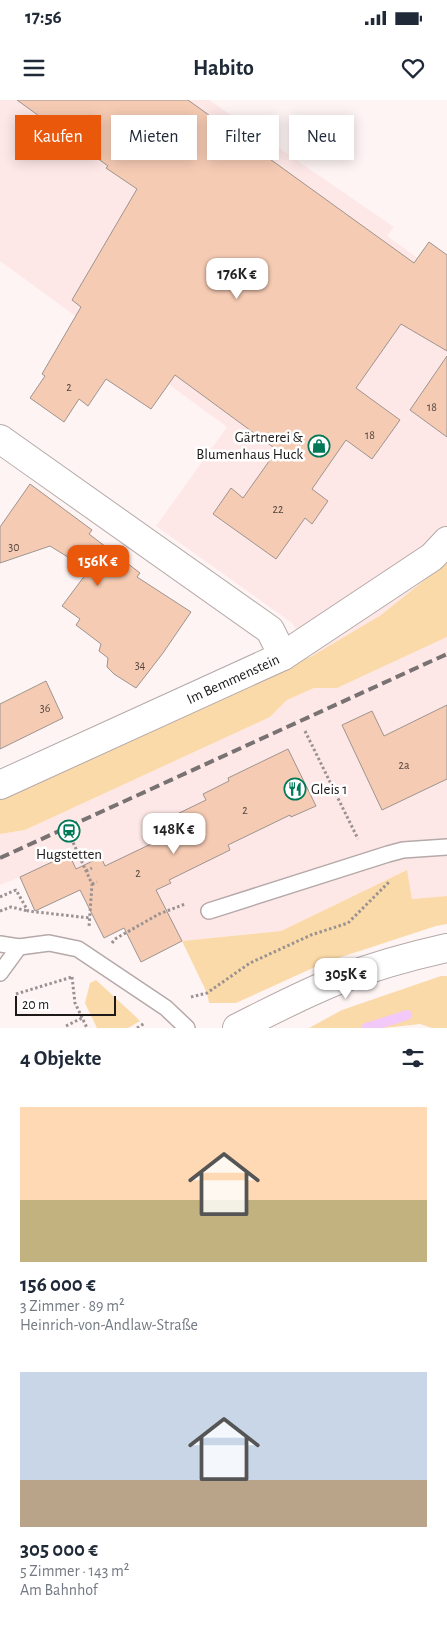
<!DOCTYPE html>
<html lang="de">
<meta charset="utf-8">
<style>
body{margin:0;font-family:"Alegreya Sans",sans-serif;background:#f6f6f7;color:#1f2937;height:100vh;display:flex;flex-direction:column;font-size:19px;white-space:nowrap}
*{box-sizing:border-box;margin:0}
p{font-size:16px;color:#747a83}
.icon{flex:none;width:28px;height:28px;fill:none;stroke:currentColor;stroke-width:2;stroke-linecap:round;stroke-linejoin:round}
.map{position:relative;height:928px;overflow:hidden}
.sheet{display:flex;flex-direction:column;background:#fff;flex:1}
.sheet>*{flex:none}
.hud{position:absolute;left:15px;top:15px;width:418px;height:45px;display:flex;gap:10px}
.scale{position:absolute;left:15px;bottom:12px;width:101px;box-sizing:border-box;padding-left:5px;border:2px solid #1d1919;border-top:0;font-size:14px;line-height:18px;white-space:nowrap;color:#1d1919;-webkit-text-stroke:4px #fff;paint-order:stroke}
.price{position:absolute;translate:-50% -42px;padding:0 11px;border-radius:10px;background:#fff;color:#222;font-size:16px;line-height:32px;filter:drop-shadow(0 1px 2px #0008)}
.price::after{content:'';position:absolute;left:50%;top:30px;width:15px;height:11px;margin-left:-8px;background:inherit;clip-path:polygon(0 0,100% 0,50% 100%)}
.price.current{background:#ea580c;color:#fff}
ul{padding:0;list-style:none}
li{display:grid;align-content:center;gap:10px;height:265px;padding:0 20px}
li span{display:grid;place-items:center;height:155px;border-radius:0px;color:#555}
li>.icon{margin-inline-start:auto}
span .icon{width:90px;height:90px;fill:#fffc;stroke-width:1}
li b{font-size:21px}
h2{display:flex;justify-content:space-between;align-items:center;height:60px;padding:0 20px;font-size:21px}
.pill{padding:0 18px;border-radius:0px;background:#fff;box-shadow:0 2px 12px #0003;font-size:18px;line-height:45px}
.pill.current{background:#ea580c;color:#fff}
.status{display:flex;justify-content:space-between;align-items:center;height:35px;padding:0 25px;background:#fff;direction:ltr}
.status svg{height:14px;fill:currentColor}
header{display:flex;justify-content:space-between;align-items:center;height:65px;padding:0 20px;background:#fff;font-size:22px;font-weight:700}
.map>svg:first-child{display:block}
.built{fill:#fee8e7}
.green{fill:#fbdaa9}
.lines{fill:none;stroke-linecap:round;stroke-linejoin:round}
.stream{stroke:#f2c9f8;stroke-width:10}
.building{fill:#f6cbb4;stroke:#9d948f}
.lane-casing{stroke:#b5a9a9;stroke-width:18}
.street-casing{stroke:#b5a9a9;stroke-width:30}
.secondary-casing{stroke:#b5a9a9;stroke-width:30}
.path{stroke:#9a9292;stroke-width:3;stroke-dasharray:2.5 2.5;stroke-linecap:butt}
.lane{stroke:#fff;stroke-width:15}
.street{stroke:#fff;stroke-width:28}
.secondary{stroke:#fff;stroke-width:28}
.rail{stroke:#787272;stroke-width:4;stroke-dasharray:10 5;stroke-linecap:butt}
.labels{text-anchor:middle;stroke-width:5;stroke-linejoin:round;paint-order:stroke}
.number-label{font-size:12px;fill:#534640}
.poi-label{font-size:15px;fill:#1d1919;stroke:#fff;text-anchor:end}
.street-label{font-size:15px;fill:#1d1919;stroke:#fff}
</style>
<div class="status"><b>17:56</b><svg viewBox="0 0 49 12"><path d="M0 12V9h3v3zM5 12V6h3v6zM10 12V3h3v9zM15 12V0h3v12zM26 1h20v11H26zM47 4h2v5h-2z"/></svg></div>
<header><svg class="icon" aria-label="menu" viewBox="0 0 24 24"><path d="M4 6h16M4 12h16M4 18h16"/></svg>Habito<svg class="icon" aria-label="heart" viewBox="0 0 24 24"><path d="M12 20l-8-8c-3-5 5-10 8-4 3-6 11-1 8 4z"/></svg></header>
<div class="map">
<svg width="447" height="928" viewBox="0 0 447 928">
<rect width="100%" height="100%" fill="#fef4f4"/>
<!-- built -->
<g class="built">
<polygon points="0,0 209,0 394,127 387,136 447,179 447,462 381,515 312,556 292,523 156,426 227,327 0,161"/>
<polygon points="447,537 447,796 412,799 407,770 281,831 182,841 141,862 125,828 104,838 93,816 135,796 85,788 35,811 20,777 0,785 0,734 25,730 270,617 287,600 314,588 337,588"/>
</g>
<!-- green -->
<g class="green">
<polygon points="447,462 447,537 337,588 314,588 287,600 270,617 25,730 0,734 0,699 163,626 312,556 381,515"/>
<polygon points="407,770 412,799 447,796 447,824 436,826 326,862 236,903 209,903 207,893 182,841 281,831"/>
<polygon points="441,876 447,876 447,928 432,928 420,924 384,928 309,928 342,910"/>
<polygon points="96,880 136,917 140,921 128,928 97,928 85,903 90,883"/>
</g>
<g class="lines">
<!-- stream -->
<polyline class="stream" points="366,928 407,915"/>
</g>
<!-- building -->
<g class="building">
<polygon points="17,0 188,0 414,163 429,142 447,155 447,251 401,224 356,288 400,320 372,359 346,340 312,389 328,401 312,424 305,418 276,459 213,414 231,388 243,398 277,350 175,275 151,309 106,279 88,306 79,299 64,322 30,298 45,276 42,274 81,207 72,200 137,89 106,68 108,66"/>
<polygon points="447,256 447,337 410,310"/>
<polygon points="30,384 92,430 89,434 140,473 137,477 191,512 163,553 136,588 114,574 107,567 108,558 99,551 101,544 76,525 80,519 62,506 89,470 50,446 0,463 0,427"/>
<polygon points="46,581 63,618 0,649 0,604"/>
<polygon points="447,605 447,679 382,710 342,625 372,611 384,636"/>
<polygon points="288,649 316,706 291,717 290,715 228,745 230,750 169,780 171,783 156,790 182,841 141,862 124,828 104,838 80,790 35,811 20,777 69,754 76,769 101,757 105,766 176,732 169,718 206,700 203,694 229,681 228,678"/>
</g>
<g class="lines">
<!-- lane casing -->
<g class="lane-casing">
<g id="lane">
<polyline points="209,811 388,754 403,750 447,747"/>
<polyline points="0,844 19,847 49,843 78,849 166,908 187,928"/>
<polyline points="0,873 19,847"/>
</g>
</g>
<!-- street casing -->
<g class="street-casing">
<g id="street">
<polyline points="0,339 270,530 283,556"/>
<path id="s1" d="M0,685L283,556L432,457L447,441"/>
</g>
</g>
<!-- secondary casing -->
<g class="secondary-casing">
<path id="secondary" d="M237,928C271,911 305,893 341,879C375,866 411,856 447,848"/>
</g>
<!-- path -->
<g class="path">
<polyline points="305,631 358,739"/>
<polyline points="71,738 92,784 89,827"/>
<polyline points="86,771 92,768"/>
<polyline points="92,784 97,782"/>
<polyline points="0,797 16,790 28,811 90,818"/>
<polyline points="0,811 11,807 28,811"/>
<polyline points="112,843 115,839 159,814 185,804"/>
<polyline points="72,877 75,903 87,928"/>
<polyline points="16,894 72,877"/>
<polyline points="191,897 207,893 250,863 311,835 348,823 390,781"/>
<polyline points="66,926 82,918"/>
<polyline points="137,928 145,923"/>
</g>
<!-- lane -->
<use href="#lane" class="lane"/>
<!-- street -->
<use href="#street" class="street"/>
<!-- secondary -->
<use href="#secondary" class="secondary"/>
<!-- rail -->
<polyline class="rail" points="0,758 447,554"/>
</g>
<!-- icons -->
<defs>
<g id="shop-ring" transform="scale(1.125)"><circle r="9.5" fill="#fff" stroke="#007956" stroke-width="1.5"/><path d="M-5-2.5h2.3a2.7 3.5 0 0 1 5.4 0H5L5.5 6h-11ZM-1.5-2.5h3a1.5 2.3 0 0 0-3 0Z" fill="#007956"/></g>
<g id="restaurant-ring" transform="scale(1.125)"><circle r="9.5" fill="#fff" stroke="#007956" stroke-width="1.5"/><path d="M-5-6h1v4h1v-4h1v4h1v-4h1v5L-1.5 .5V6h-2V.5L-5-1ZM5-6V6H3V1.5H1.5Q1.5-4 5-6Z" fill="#007956"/></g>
<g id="station-ring" transform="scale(1.125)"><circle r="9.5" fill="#fff" stroke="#007956" stroke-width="1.5"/><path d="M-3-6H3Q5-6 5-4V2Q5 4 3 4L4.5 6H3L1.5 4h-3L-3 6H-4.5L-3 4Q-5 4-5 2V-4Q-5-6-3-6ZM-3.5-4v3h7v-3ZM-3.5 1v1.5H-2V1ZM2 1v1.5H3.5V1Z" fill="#007956"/></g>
</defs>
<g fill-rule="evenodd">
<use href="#shop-ring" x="319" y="346"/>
<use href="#restaurant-ring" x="295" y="689"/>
<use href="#station-ring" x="69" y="731"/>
</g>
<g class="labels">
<!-- number labels -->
<g class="number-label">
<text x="69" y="291">2</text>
<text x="432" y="311">18</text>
<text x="370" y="339">18</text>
<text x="278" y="413">22</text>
<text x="14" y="451">30</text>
<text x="140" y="569">34</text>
<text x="45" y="612">36</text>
<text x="404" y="669">2a</text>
<text x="245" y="714">2</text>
<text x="138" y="777">2</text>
</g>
<!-- poi labels -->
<g class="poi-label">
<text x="303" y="342">Gärtnerei &amp;<tspan x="303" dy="17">Blumenhaus Huck</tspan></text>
<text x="311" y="694" text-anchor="start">Gleis 1</text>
<text x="69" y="759" text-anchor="middle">Hugstetten</text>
</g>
<!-- street labels -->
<g class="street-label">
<text dy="5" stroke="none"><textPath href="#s1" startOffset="256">Im Bemmenstein</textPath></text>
</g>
</g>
</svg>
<div class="scale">20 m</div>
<b class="price" style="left:237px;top:200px">176K €</b>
<b class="price current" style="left:98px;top:487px">156K €</b>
<b class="price" style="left:174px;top:755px">148K €</b>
<b class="price" style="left:346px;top:900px">305K €</b>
<div class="hud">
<a class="pill current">Kaufen</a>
<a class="pill">Mieten</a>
<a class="pill">Filter</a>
<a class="pill">Neu</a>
</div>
</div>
<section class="sheet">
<h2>4 Objekte<svg class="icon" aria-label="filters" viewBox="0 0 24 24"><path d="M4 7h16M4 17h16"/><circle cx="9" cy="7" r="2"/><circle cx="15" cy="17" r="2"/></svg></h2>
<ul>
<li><span style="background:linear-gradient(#ffd9b3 60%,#c2b280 0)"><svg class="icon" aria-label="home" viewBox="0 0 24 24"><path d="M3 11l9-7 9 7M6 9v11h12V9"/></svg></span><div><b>156 000 €</b><p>3 Zimmer · 89 m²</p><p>Heinrich-von-Andlaw-Straße</p></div></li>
<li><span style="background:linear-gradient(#c9d6e8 70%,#b9a48a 0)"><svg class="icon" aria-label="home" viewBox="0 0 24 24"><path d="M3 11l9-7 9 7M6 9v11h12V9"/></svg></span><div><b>305 000 €</b><p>5 Zimmer · 143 m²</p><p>Am Bahnhof</p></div></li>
</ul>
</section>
